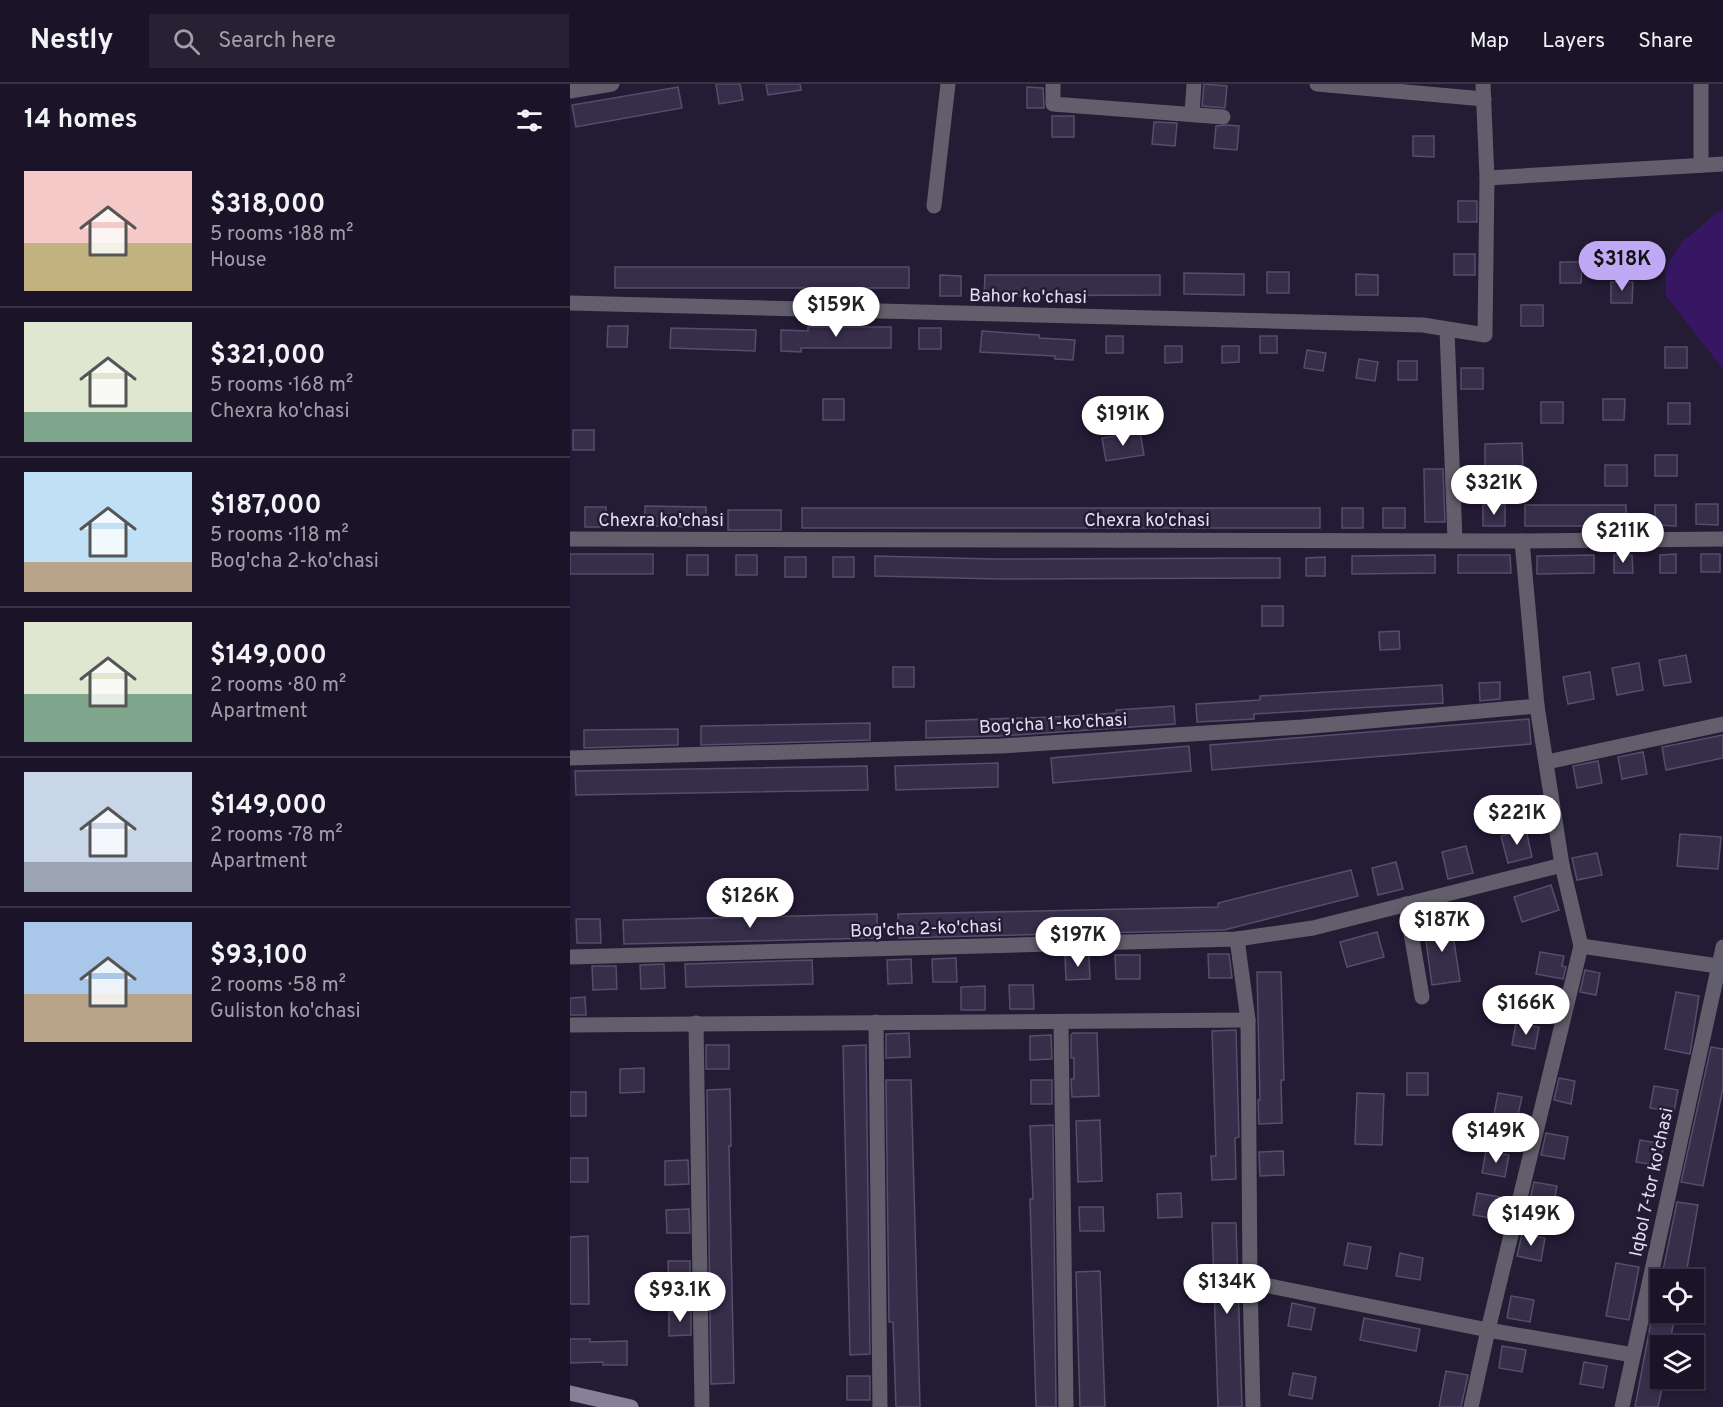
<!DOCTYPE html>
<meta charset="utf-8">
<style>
body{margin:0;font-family:Overpass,sans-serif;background:#282134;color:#f1f3f6;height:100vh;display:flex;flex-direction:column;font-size:22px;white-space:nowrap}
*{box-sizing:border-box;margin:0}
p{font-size:20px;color:#a09ea8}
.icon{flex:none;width:33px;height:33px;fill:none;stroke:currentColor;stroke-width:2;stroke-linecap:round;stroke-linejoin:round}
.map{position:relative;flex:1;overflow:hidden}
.side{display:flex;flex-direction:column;background:#1b1428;width:570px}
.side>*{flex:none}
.tools{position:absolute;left:1080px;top:1185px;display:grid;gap:12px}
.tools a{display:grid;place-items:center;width:54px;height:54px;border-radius:0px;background:#1b1428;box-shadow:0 2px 4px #0004,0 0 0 2px #393345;font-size:30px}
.price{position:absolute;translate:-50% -51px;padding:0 14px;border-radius:21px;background:#fff;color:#222;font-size:20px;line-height:39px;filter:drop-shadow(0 2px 3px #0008)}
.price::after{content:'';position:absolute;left:50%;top:36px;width:18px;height:14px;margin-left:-9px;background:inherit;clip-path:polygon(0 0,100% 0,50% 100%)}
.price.selected{background:#bfa9f4;color:#111}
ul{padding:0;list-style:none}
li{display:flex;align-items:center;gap:18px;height:150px;padding:0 24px}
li+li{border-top:2px solid #393345}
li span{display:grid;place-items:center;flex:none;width:168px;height:120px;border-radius:0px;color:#555}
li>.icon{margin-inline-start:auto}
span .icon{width:72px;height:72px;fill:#fffc;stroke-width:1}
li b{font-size:26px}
h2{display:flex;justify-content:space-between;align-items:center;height:72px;padding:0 24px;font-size:26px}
header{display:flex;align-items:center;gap:36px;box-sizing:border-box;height:84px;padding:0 30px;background:#1b1428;border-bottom:2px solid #393345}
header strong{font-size:28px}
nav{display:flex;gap:33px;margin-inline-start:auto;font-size:21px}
.search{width:420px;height:54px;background:#282134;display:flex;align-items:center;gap:15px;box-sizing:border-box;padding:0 21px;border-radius:0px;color:#a09ea8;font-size:22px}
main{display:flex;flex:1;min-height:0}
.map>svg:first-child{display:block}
.green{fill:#371664}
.building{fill:#372e4a;stroke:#564e6c;stroke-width:1.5}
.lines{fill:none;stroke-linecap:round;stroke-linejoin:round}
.minor{stroke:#625e6c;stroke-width:15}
.secondary{stroke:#878197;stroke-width:15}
.labels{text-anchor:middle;stroke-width:5;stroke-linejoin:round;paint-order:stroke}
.street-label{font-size:18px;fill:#e3dff1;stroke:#241b35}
</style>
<header>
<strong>Nestly</strong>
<div class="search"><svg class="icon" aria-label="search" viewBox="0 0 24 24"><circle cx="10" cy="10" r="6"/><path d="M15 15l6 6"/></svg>Search here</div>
<nav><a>Map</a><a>Layers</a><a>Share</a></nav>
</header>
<main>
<section class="side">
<h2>14 homes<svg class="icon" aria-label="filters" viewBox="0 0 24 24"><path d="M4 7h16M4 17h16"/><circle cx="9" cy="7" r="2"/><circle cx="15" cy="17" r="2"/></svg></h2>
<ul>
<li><span style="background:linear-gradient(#f6c9c9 60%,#c2b280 0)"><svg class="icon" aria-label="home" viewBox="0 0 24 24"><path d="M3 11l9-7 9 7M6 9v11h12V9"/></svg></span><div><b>$318,000</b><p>5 rooms · 188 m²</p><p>House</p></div></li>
<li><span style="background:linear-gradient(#dfe7d0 75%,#7fa58c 0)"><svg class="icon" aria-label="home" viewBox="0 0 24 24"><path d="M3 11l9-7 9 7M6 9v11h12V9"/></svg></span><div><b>$321,000</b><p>5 rooms · 168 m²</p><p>Chexra ko'chasi</p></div></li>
<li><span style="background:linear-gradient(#bfe0f5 75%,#b9a48a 0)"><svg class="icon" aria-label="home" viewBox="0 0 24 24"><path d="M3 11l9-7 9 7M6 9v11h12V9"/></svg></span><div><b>$187,000</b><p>5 rooms · 118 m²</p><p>Bog'cha 2-ko'chasi</p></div></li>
<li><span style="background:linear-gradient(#dfe7d0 60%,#7fa58c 0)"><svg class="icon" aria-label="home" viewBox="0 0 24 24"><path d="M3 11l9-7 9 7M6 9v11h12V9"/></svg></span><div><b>$149,000</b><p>2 rooms · 80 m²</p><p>Apartment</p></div></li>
<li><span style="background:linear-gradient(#c9d6e8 75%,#9aa5b1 0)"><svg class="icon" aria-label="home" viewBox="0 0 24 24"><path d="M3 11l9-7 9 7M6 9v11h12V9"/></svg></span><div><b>$149,000</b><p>2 rooms · 78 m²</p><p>Apartment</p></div></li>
<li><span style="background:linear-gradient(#a9c7e8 60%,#b9a48a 0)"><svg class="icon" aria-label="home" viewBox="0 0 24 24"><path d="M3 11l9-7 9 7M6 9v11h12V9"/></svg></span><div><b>$93,100</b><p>2 rooms · 58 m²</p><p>Guliston ko'chasi</p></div></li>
</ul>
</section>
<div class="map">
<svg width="1153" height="1323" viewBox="0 0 1153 1323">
<rect width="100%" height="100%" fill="#241b35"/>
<!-- green -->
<polygon class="green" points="1153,126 1153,285 1096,212 1095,184 1112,158 1148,128"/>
<!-- building -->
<g class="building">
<polygon points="146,0 170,0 173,16 149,20"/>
<polygon points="196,0 230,0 231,6 198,11"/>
<polygon points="634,0 657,2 655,24 632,22"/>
<polygon points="108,3 112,24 6,43 2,21"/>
<polygon points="457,3 473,4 474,24 457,24"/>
<rect x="482" y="32" width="22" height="21"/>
<polygon points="584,38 607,39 605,62 582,60"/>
<polygon points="658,41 669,42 667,66 644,64 646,42"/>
<polygon points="843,52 864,52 864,73 843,72"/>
<rect x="888" y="117" width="19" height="21"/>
<rect x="884" y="170" width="21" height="21"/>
<polygon points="990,178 1012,178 1011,199 990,199"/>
<rect x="45" y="183" width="294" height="21"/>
<rect x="697" y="188" width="22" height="21"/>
<polygon points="614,189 674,190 674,211 614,210"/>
<polygon points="786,190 808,191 808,211 786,211"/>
<polygon points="370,191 391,192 391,212 370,212"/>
<polygon points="415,191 590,191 590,211 414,212"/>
<polygon points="1041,198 1063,198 1062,219 1041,219"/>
<rect x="951" y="221" width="22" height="21"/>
<polygon points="38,242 58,242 57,263 37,263"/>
<polygon points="238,243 321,243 321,264 231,264 231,268 211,267 211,246 238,247"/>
<polygon points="101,244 186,246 185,267 100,264"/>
<rect x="349" y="244" width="22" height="21"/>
<polygon points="412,247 469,251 469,254 505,256 503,276 485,275 485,272 410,268"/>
<rect x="536" y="252" width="17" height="17"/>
<rect x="690" y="252" width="17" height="17"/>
<polygon points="595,262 612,262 612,278 595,279"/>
<polygon points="652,262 669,262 669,278 652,279"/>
<rect x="1095" y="263" width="22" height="21"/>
<polygon points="737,266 756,269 753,287 734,284"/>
<polygon points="789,275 808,278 805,297 786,294"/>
<rect x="828" y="277" width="19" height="19"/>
<rect x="891" y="284" width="22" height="21"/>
<rect x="253" y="315" width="21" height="21"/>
<polygon points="1033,315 1055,315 1054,336 1033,336"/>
<rect x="971" y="318" width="22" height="21"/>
<rect x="1098" y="319" width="22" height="21"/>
<rect x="3" y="346" width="21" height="20"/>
<polygon points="570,348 574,371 536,377 532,354"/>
<polygon points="952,359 953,384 915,385 915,360"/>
<rect x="1085" y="371" width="22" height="21"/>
<rect x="1035" y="381" width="22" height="21"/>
<polygon points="854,385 873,385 875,438 855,438"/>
<polygon points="1126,420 1148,420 1148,441 1126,440"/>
<rect x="913" y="421" width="22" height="21"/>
<rect x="955" y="421" width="101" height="21"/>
<polygon points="1085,421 1106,421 1106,442 1085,441"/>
<polygon points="75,422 136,423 136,443 75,442"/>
<rect x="15" y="423" width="21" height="20"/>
<rect x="232" y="424" width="518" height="20"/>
<rect x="772" y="424" width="21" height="20"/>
<rect x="813" y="424" width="22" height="20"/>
<rect x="158" y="426" width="53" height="20"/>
<rect x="0" y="470" width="83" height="20"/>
<polygon points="1106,470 1106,489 1090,489 1090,471"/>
<rect x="1131" y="470" width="19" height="18"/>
<rect x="117" y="471" width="21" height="20"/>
<rect x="166" y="471" width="21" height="20"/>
<polygon points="865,471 865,489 782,490 782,472"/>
<polygon points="888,471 940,471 941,489 888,489"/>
<polygon points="1024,471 1024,489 967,490 967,472"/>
<polygon points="1044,471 1062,471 1063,489 1044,489"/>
<polygon points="305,472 423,475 710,474 710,494 429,495 305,492"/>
<rect x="215" y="473" width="21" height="20"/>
<rect x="263" y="473" width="21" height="20"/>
<polygon points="755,473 755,492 736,492 736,474"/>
<rect x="692" y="522" width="21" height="20"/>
<polygon points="829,547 830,565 810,566 809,548"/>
<polygon points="1116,571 1121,598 1094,602 1089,576"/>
<polygon points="1069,579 1073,606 1047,611 1042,584"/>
<rect x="323" y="583" width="21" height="20"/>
<polygon points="1020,588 1024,615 998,620 993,593"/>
<polygon points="930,598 930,615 910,617 909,599"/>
<polygon points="872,601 873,619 684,630 684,635 627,638 626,620 690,616 690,612"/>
<polygon points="604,622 605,640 430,652 356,654 356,637 484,633 546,629 546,626"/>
<polygon points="959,635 961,660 642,686 640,661"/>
<polygon points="300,639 300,656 131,661 131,642"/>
<polygon points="108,645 108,661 14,664 14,646"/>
<polygon points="1153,651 1153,674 1096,686 1092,663"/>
<polygon points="619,662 621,687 483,699 481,674"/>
<polygon points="1073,668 1077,690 1052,695 1048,673"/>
<polygon points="1028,677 1032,699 1007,704 1003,682"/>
<polygon points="428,679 428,703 326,706 325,682"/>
<polygon points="297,682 298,706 6,711 5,687"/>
<polygon points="956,746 962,773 938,779 931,752"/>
<polygon points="1110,750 1151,753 1148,785 1107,782"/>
<polygon points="896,762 903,789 878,795 872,768"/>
<polygon points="1027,769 1032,791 1007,796 1002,774"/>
<polygon points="826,778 833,805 808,811 802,784"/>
<polygon points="781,786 788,812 654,846 329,854 328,830 648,823 648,819"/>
<polygon points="981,801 989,826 952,838 944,813"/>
<polygon points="307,830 307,854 54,860 53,836"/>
<polygon points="6,835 30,835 31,859 7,859"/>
<polygon points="881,837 890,897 862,901 854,842"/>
<polygon points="807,848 814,873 777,883 770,858"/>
<polygon points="970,868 994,872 992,882 996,883 993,895 966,890"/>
<polygon points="638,870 659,870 662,894 639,894"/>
<polygon points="519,871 520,895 496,896 495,872"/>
<polygon points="545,871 570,871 570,895 546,895"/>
<polygon points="386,874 387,898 363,898 362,875"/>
<polygon points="341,875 342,899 318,900 317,876"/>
<polygon points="242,876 243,900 116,903 115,880"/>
<polygon points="94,880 95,904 71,905 70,881"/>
<polygon points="22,882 46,882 47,905 23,906"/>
<polygon points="1015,886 1030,889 1026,911 1010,908"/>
<polygon points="687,888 711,888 714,996 711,996 712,1039 689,1040 688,1016 690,1016"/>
<polygon points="439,901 463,901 464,925 440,925"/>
<polygon points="415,902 415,926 391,926 391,903"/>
<polygon points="1106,908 1129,912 1120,970 1095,965"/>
<polygon points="15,913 16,931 0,931 0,914"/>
<polygon points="946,939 969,943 965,965 942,961"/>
<polygon points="666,946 669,1053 665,1054 666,1095 642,1096 641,1072 646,1072 642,947"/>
<polygon points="339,949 340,973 316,974 316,950"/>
<polygon points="503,949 527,949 529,1012 502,1013 501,995 504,995 504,974 501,974 501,951"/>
<polygon points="481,951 482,975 460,976 460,952"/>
<rect x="136" y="961" width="23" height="24"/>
<polygon points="296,961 300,1270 280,1271 273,962"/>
<polygon points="1141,963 1153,965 1153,1004 1133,1102 1111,1098"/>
<polygon points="74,984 74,1008 50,1009 50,985"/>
<rect x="837" y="989" width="21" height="22"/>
<polygon points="989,994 1005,997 1001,1020 984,1016"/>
<polygon points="316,996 341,996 350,1323 326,1323 323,1238 319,1238"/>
<rect x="461" y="996" width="21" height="24"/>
<polygon points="1084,1002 1108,1006 1104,1028 1080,1024"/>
<polygon points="160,1005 161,1062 159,1062 164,1299 141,1300 137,1006"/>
<rect x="0" y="1008" width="16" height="24"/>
<polygon points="787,1009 814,1010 812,1061 785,1060"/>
<polygon points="928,1009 952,1013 947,1035 924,1031"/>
<polygon points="530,1036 532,1097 508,1098 506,1037"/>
<polygon points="483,1041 486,1323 466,1323 460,1115 463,1115 460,1042"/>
<polygon points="976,1049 998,1053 994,1075 971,1071"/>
<polygon points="1070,1056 1094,1060 1090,1082 1066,1078"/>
<polygon points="713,1067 714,1091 690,1092 689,1068"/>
<polygon points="916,1067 939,1071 935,1093 912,1089"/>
<rect x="0" y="1074" width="18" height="24"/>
<polygon points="118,1076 119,1100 95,1101 95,1077"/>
<polygon points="964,1098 987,1102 983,1124 959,1120"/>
<polygon points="611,1109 612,1133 588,1134 587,1110"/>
<polygon points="907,1109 930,1113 926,1135 903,1131"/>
<polygon points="1107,1118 1128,1121 1115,1196 1091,1196"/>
<polygon points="509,1123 533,1123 534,1147 510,1147"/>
<polygon points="119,1125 120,1149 97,1149 96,1126"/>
<polygon points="642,1139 666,1139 672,1323 648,1323"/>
<polygon points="952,1150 975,1154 971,1177 947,1172"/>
<polygon points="18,1152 19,1220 0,1220 0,1153"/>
<polygon points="778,1159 801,1163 797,1185 774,1181"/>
<polygon points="830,1169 853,1174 850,1196 826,1192"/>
<polygon points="98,1177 120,1177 120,1201 99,1202"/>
<polygon points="1046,1179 1069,1183 1059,1236 1036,1232"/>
<polygon points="530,1187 535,1323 510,1323 506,1188"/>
<polygon points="941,1212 964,1216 960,1238 937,1234"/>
<polygon points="722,1219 745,1224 741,1246 718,1242"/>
<polygon points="121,1227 121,1251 99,1252 99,1228"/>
<polygon points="1082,1232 1104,1236 1100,1258 1090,1257 1090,1294 1094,1294 1088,1323 1065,1323"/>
<polygon points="794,1234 850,1245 846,1267 790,1256"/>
<polygon points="0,1255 20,1255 20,1258 57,1257 57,1281 33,1281 33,1278 0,1279"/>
<polygon points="932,1262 956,1266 952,1288 929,1284"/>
<polygon points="1014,1278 1037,1282 1033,1304 1010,1300"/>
<polygon points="876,1287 898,1291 891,1323 869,1323"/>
<polygon points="723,1289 746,1293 742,1315 719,1311"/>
<rect x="277" y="1292" width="23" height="24"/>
</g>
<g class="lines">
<!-- minor -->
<g class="minor">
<polyline points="483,0 483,20 653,33"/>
<polyline points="747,0 914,15"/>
<polyline points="1131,0 1131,81"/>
<polyline points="0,7 42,0"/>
<polyline points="622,29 624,0"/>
<polyline points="917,94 1153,80"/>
<polyline points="364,122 378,0"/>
<polyline points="0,219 853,241 915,251 917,94 913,0"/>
<polyline points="877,246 885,456"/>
<polyline points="0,455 952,457 1153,455"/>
<polyline points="0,674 430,662 732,643 967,622"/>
<polyline points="977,678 1153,640"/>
<polyline points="836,820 852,913"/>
<polyline points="667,855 678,936 680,1198 683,1323"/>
<polyline points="1011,862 1148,882"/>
<polyline points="0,873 667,855 743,844 992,781"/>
<polyline points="306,938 310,1323"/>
<polyline points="491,938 496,1323"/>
<polyline points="126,939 132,1323"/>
<polyline points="0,941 678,936"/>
<polyline points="680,1198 918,1246 1063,1271"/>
<polyline points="901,1323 918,1246 1011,862 992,781 967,622 952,457"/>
<polyline points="1052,1323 1153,863"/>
</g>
<!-- secondary -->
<polyline class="secondary" points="0,1309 61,1323"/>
</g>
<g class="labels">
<!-- street labels -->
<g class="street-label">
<text transform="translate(458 212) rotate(1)" y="6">Bahor ko'chasi</text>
<text x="91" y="442">Chexra ko'chasi</text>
<text x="577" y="442">Chexra ko'chasi</text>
<text transform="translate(483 639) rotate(-3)" y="6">Bog'cha 1-ko'chasi</text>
<text transform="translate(356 844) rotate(-2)" y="6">Bog'cha 2-ko'chasi</text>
<text transform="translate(1081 1098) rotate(-78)" y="6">Iqbol 7-tor ko'chasi</text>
</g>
</g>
</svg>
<div class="tools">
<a><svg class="icon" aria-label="locate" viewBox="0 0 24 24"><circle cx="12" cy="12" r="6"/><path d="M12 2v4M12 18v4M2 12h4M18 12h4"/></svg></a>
<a><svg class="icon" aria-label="layers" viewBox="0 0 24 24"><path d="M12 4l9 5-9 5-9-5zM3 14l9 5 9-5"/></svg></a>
</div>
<b class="price selected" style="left:1052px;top:208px">$318K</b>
<b class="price" style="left:266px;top:254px">$159K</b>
<b class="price" style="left:553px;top:363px">$191K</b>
<b class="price" style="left:924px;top:432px">$321K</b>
<b class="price" style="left:1053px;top:480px">$211K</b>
<b class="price" style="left:947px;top:762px">$221K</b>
<b class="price" style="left:180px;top:845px">$126K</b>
<b class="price" style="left:872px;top:869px">$187K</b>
<b class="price" style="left:508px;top:884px">$197K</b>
<b class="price" style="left:956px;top:952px">$166K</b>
<b class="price" style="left:926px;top:1080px">$149K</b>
<b class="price" style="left:961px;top:1163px">$149K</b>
<b class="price" style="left:657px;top:1231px">$134K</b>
<b class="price" style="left:110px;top:1239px">$93.1K</b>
</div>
</main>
